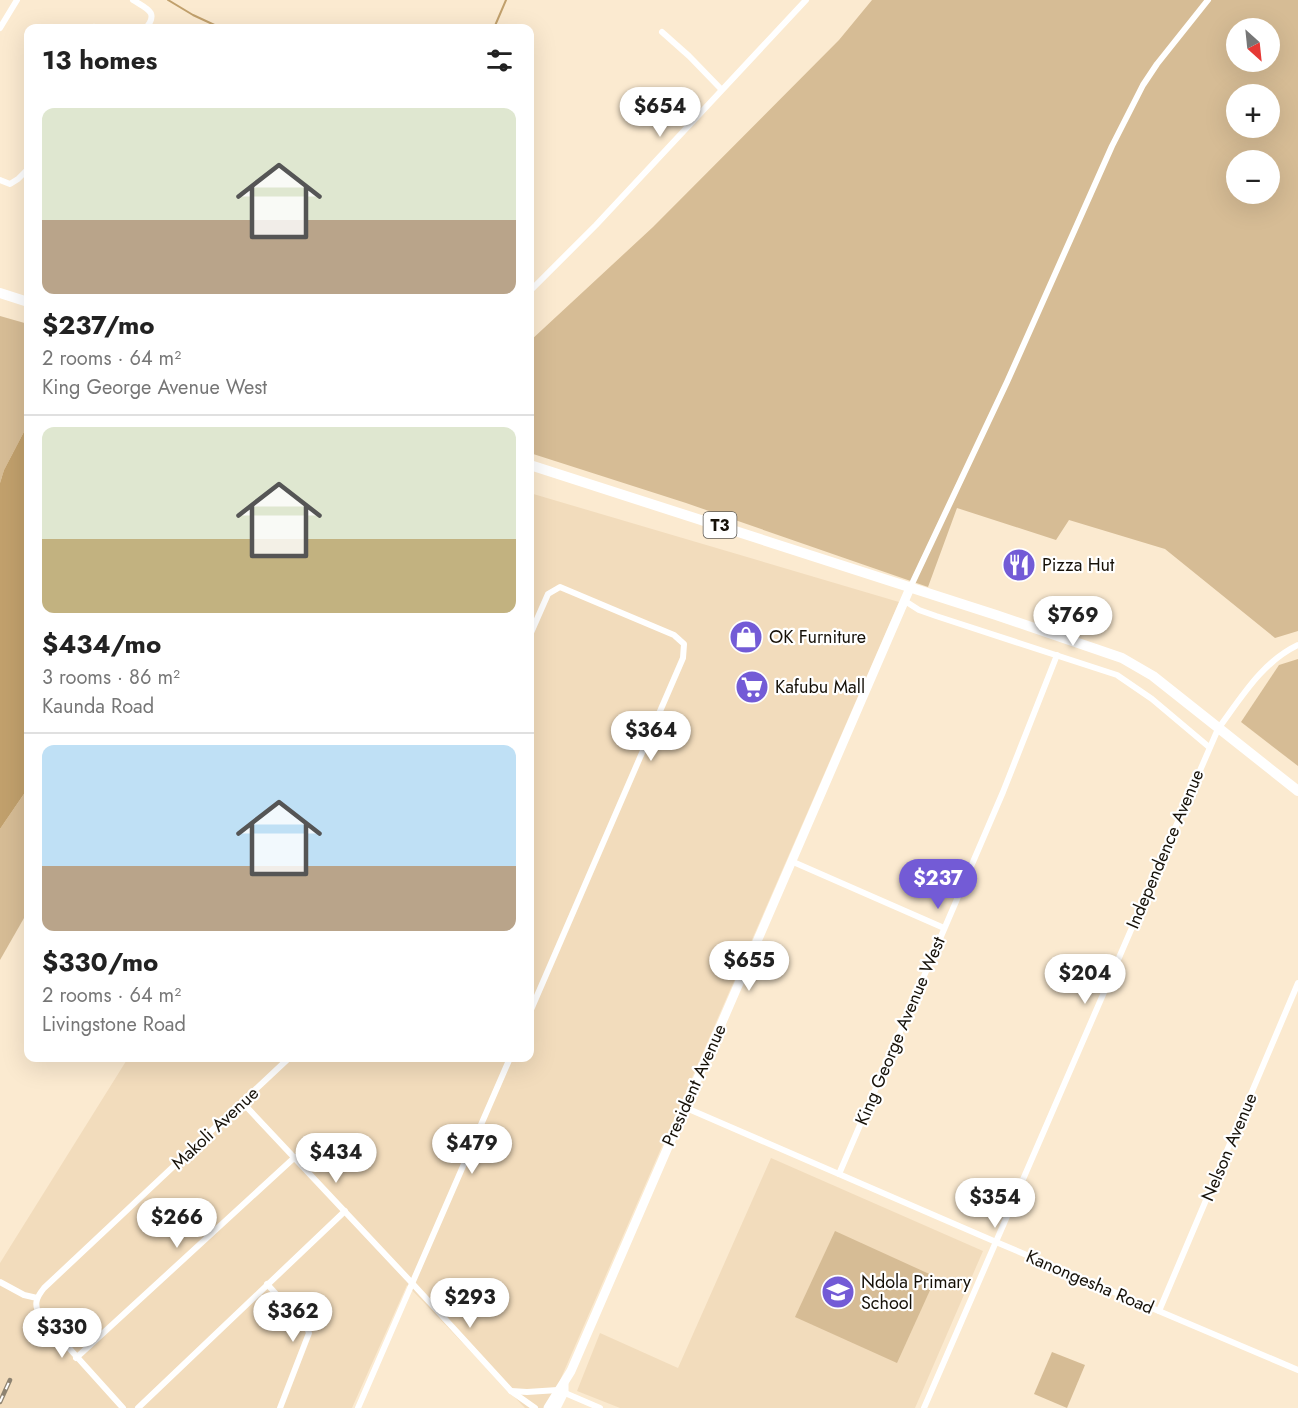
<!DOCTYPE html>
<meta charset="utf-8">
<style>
body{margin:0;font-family:Jost,sans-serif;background:#f2f2f2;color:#222;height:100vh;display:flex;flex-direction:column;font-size:22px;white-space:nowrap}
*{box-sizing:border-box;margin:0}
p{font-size:20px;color:#767676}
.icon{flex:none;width:33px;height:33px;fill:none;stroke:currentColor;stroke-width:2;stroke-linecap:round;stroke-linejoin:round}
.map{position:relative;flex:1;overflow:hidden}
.details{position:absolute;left:24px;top:24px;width:510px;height:1038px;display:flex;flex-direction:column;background:#fff;border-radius:12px;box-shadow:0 6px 24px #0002}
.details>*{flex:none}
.needle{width:39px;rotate:153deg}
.buttons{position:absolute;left:1226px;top:18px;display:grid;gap:12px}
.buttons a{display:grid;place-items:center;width:54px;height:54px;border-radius:50%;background:#fff;box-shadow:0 6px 24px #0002;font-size:30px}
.price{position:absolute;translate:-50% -51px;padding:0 14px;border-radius:21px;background:#fff;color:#222;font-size:20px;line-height:39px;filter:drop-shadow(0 2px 3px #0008)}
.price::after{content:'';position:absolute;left:50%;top:36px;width:18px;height:14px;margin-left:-9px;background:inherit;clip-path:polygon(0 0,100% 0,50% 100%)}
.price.active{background:#735bd6;color:#fff}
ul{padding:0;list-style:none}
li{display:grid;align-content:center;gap:12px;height:318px;padding:0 18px}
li+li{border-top:2px solid #e0e0e0}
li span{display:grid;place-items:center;height:186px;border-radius:12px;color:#555}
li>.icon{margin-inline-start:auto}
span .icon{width:108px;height:108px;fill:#fffc;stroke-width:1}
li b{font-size:26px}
h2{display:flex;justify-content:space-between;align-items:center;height:72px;padding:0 18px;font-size:26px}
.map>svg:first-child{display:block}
.built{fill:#f2dcbc}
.green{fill:#d6bc95;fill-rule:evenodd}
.water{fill:#c1a06c}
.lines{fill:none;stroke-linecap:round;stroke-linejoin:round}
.stream{stroke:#c1a06c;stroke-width:2}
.minor{stroke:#fff;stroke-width:6}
.secondary{stroke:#fff;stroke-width:9}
.trunk{stroke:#fff;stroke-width:10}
.rail-casing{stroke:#8e8371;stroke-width:4.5}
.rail{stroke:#fff;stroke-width:2;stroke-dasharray:7;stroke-linecap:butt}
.labels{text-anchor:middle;stroke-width:4.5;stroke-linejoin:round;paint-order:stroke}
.shield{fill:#fff;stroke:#5c5852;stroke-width:1.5}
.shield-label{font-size:16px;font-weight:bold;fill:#161108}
.poi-label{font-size:18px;fill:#161108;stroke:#fff;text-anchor:start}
.street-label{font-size:18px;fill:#161108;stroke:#fff}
</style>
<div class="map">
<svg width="1298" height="1408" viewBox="0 0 1298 1408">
<rect width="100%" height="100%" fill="#fbead0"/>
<!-- built -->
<g class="built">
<polygon points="530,493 899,602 548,1408 525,1408 407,1285 352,1408 0,1408 0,1263 128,1058 530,1058"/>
<polygon points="771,1158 983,1251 915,1408 620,1408 577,1391 600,1333 678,1368"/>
</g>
<!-- green -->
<g class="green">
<path d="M872,0H1298V631L1275,638L1165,549L1069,520L1056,540L957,508L928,587L686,503L530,453V341L653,227L839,40ZM1236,28H1269V62H1236ZM1236,94H1269V128H1236ZM1236,160H1269V194H1236Z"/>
<polygon points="0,316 28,324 28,424 4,470 0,483"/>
<polygon points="1298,659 1298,766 1241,722 1279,665"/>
<polygon points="28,788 28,911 0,960 0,829"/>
<polygon points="835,1231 936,1277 897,1363 795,1317"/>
<polygon points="1052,1352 1085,1365 1067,1408 1034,1394"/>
</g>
<!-- water -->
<polygon class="water" points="28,424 28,788 0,829 0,483 4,470"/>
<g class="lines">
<!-- stream -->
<g class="stream">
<polyline points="168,0 193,15 221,28"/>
<polyline points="494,28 506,0"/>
</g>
<!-- minor -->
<g class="minor">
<path d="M133,0C147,9 159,12 146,28"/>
<polyline points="0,28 17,0"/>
<polyline points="93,28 94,27"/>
<polyline points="662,32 689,56 721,89"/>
<polyline points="0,180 10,184 18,179 28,169"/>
<polyline points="530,291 596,225 806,0"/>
<polyline points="910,588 1007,382 1112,146 1143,85 1157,64 1208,0"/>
<polyline points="905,601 919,610 936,616 1117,675 1152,699 1209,747"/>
<polyline points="530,635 548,594 560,587 674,635 684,644 683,658 530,1012"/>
<polyline points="791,861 944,928"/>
<polyline points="242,1102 412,1283 511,1391 535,1408"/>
<polyline points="684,1107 996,1242 1298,1370"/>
<polyline points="839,1174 1003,792 1057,655"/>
<polyline points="0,1282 24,1295 37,1298"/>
<polyline points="267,1284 307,1328 309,1333 280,1408"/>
<polyline points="1159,1311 1298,983"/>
<polyline points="76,1358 295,1157"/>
<polyline points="511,1391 527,1392 558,1390 600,1408"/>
<path d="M123,1408L41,1317C33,1305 36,1298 44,1288L289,1058"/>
<polyline points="138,1408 345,1211"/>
<polyline points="358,1408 510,1058"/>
<path d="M924,1408L1218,729C1241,698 1262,662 1298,645"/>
</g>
<!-- secondary -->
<g class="secondary">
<polyline points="548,1408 571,1371 910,588"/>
<polyline points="556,1408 564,1392 564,1384"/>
</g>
<!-- trunk -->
<g class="trunk">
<polyline points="0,293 28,302"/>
<polyline points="530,465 996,615 1122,658 1153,676 1298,791"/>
</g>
<!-- rail casing -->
<g class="rail-casing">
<polyline id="rail" points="0,1402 10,1380"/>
</g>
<!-- rail -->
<use href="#rail" class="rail"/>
</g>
<!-- icons -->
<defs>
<g id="restaurant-disc" transform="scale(1.725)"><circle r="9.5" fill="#735bd6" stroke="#fff"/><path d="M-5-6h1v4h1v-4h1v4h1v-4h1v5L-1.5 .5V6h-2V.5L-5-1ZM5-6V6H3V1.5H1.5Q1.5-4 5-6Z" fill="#fff"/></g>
<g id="shop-disc" transform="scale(1.725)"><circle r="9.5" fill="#735bd6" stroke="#fff"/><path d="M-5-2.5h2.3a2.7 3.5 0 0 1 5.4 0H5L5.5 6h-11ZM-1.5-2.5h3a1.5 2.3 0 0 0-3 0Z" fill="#fff"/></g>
<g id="supermarket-disc" transform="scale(1.725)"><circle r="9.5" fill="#735bd6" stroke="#fff"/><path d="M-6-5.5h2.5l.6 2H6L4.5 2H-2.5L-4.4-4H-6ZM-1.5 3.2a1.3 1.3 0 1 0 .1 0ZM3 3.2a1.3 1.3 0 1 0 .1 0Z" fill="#fff"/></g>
<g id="school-disc" transform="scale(1.725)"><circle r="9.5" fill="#735bd6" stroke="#fff"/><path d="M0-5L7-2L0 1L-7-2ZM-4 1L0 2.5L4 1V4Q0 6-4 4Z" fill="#fff"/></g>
</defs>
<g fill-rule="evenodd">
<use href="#restaurant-disc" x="1019" y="565"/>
<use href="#shop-disc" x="746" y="637"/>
<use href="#supermarket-disc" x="752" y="687"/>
<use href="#school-disc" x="838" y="1292"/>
</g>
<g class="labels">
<!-- shield labels -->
<rect class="shield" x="703.5" y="512" width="33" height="26" rx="4.5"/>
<g class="shield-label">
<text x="720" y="531">T3</text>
</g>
<!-- poi labels -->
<g class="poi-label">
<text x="1042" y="571">Pizza Hut</text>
<text x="769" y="643">OK Furniture</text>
<text x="775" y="693">Kafubu Mall</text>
<text x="861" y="1288">Ndola Primary<tspan x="861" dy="21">School</tspan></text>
</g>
<!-- street labels -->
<g class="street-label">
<text transform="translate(1165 849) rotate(-67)" y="6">Independence Avenue</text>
<text transform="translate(900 1031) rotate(-67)" y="6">King George Avenue West</text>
<text transform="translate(694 1085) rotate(-66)" y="6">President Avenue</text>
<text transform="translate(215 1128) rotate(-43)" y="6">Makoli Avenue</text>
<text transform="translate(1229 1147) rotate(-67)" y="6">Nelson Avenue</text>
<text transform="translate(1090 1282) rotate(23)" y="6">Kanongesha Road</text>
</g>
</g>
</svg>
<div class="buttons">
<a><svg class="needle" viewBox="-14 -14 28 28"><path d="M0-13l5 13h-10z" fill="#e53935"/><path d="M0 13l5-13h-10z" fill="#767676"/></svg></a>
<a>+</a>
<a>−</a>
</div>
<b class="price" style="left:660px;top:138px">$654</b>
<b class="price" style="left:1073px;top:647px">$769</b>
<b class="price" style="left:651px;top:762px">$364</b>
<b class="price active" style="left:938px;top:910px">$237</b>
<b class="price" style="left:749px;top:992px">$655</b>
<b class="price" style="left:1085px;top:1005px">$204</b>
<b class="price" style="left:472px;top:1175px">$479</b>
<b class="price" style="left:336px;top:1184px">$434</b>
<b class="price" style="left:995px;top:1229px">$354</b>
<b class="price" style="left:177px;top:1249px">$266</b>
<b class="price" style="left:470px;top:1329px">$293</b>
<b class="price" style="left:293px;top:1343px">$362</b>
<b class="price" style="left:62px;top:1359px">$330</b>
<section class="details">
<h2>13 homes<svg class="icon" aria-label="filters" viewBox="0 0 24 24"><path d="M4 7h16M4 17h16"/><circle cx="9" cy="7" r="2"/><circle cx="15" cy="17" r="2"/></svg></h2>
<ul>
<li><span style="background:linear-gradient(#dfe7d0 60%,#b9a48a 0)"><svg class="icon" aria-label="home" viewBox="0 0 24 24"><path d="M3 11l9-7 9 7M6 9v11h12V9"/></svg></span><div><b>$237/mo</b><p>2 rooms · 64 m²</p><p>King George Avenue West</p></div></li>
<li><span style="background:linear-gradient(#dfe7d0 60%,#c2b280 0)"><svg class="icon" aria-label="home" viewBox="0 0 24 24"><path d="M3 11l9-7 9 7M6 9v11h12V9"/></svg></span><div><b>$434/mo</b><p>3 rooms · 86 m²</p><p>Kaunda Road</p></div></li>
<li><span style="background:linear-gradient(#bfe0f5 65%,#b9a48a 0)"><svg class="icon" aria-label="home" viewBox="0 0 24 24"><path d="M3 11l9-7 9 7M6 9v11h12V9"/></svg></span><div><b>$330/mo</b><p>2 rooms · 64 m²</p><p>Livingstone Road</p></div></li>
</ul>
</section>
</div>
